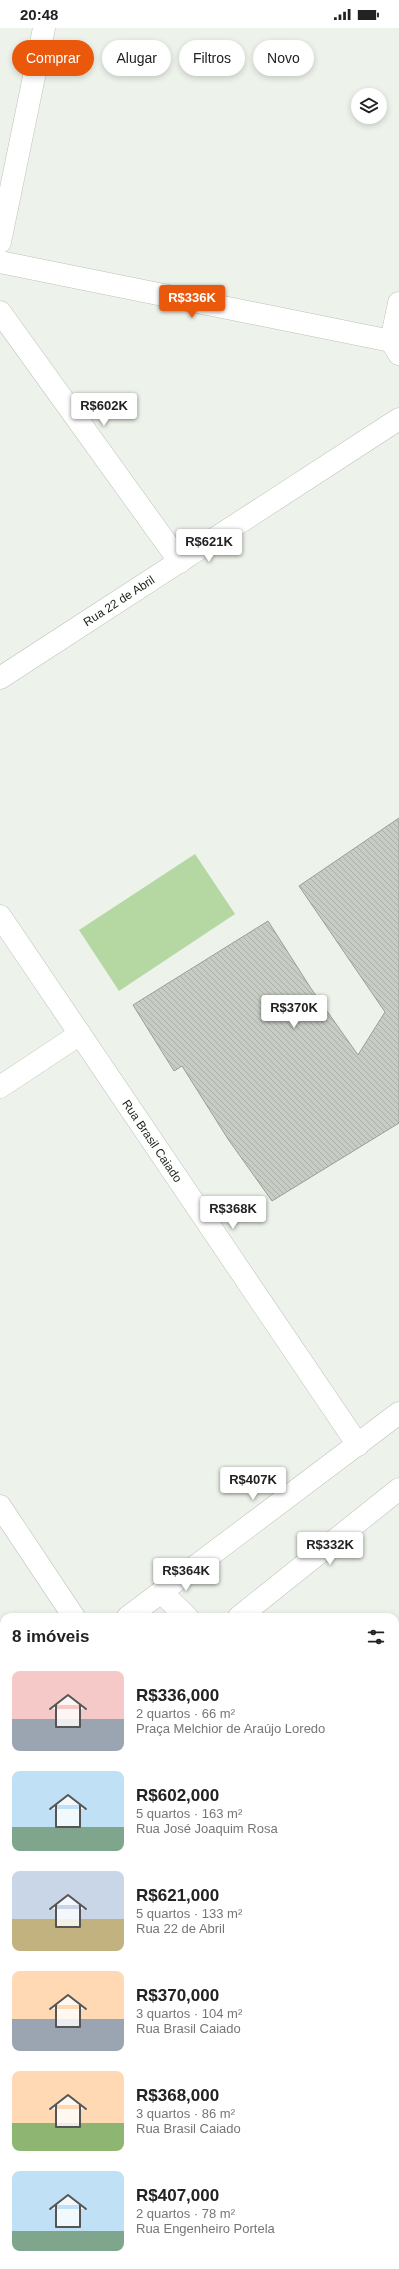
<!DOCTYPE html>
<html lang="pt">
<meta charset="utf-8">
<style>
body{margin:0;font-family:Arial,sans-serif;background:#f6f6f6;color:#222;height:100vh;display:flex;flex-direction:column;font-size:15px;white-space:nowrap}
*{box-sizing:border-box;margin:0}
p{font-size:13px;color:#767676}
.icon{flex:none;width:22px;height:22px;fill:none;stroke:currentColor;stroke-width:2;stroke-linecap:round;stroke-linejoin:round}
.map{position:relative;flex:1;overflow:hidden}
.sheet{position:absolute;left:0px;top:1585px;width:399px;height:656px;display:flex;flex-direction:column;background:#fff;border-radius:12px 12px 0 0;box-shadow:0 2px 6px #0003}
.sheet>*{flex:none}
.hud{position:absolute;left:12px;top:12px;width:375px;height:36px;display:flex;gap:8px}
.controls{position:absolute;left:351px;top:60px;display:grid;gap:8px}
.controls a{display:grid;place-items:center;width:36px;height:36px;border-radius:50%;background:#fff;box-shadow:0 2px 6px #0003;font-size:20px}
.price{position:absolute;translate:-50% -34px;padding:0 9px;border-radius:4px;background:#fff;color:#222;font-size:13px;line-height:26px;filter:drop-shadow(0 1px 2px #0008)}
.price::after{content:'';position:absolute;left:50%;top:24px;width:12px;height:9px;margin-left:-6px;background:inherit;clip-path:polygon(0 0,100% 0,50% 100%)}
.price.selected{background:#ea580c;color:#fff}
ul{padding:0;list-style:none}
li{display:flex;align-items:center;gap:12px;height:100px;padding:0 12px}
li span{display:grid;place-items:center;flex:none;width:112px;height:80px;border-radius:8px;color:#555}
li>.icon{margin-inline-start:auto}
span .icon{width:48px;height:48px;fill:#fffc;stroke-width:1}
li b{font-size:17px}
h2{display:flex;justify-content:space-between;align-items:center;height:48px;padding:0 12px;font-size:17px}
.chip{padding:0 14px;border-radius:18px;background:#fff;box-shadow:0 2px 6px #0003;font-size:14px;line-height:36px}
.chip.selected{background:#ea580c;color:#fff}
.status{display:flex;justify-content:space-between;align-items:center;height:28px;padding:0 20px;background:#fff;direction:ltr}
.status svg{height:11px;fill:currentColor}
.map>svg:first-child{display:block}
.grass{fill:#b5d8a3}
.building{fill:url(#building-back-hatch);stroke:#999f96}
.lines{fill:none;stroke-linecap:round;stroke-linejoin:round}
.street-casing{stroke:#bbc2b8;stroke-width:23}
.secondary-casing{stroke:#bbc2b8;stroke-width:23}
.primary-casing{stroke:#bbc2b8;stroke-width:23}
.street{stroke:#fff;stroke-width:22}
.secondary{stroke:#fff;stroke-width:22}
.primary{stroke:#fff;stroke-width:22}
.labels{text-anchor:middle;stroke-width:3;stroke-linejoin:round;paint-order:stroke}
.street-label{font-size:12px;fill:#1b1d1a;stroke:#fdfffd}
</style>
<div class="status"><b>20:48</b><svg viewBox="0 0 49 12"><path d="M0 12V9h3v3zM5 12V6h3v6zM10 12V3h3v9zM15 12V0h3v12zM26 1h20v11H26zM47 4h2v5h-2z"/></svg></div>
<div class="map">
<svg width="399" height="2241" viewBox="0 0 399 2241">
<defs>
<pattern id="building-back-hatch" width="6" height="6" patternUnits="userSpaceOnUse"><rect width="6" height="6" fill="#c7cdc4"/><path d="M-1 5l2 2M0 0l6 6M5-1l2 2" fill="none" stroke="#aab0a8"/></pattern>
</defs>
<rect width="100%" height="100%" fill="#edf3ea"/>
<!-- grass -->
<polygon class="grass" points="195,826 235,886 119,963 79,902"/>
<!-- building -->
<polygon class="building" points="399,790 399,1095 272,1173 228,1111 182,1038 174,1043 133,977 268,893 310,959 358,1027 385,984 299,858"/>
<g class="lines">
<!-- street casing -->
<g class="street-casing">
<g id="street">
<polyline points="0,214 44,0"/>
<polyline points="0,234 391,313"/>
<polyline points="399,275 391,313 399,326"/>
<polyline points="0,284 180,534"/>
<polyline points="0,650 399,391"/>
<polyline points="0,888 358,1417"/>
<polyline points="0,1059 80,1006"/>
<polyline points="0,1478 74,1589"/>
<polyline points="161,1564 187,1589"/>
<polyline points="395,1793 399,1797"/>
<polyline points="397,2070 399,2085"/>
<polyline points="395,2154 399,2153"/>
<polyline points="395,2187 399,2177"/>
<polyline points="0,2235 4,2235"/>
<polyline points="325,2241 326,2237"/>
<polyline points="367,2241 370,2237"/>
</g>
</g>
<!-- secondary casing -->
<g class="secondary-casing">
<g id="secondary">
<polyline points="128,1589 399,1385"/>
<polyline points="239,1589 399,1461"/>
<polyline points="0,1685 4,1682"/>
<polyline points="0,1781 4,1777"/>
</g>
</g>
<!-- primary casing -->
<g class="primary-casing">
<g id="primary">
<polyline points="395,1965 399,1964"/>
<polyline points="0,2034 4,2034"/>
<polyline points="395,2070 399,2069"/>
<polyline points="0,2141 4,2141"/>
</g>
</g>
<!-- street -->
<use href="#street" class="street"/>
<!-- secondary -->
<use href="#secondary" class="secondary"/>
<!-- primary -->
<use href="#primary" class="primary"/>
</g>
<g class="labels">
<!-- street labels -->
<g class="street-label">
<text transform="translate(119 573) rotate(-33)" y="4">Rua 22 de Abril</text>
<text transform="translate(152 1113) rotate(56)" y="4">Rua Brasil Caiado</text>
</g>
</g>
</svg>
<div class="controls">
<a><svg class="icon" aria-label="layers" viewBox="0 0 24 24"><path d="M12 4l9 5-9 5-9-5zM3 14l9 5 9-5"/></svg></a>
</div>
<b class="price selected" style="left:192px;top:291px">R$336K</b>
<b class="price" style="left:104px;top:399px">R$602K</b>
<b class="price" style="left:209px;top:535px">R$621K</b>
<b class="price" style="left:294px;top:1001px">R$370K</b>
<b class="price" style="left:233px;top:1202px">R$368K</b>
<b class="price" style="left:253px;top:1473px">R$407K</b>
<b class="price" style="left:330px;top:1538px">R$332K</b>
<b class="price" style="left:186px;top:1564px">R$364K</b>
<div class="hud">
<a class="chip selected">Comprar</a>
<a class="chip">Alugar</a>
<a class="chip">Filtros</a>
<a class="chip">Novo</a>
</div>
<section class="sheet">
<h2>8 imóveis<svg class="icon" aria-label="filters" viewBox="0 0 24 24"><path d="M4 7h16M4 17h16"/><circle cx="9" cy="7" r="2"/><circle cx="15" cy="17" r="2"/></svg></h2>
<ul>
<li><span style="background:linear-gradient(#f6c9c9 60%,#9aa5b1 0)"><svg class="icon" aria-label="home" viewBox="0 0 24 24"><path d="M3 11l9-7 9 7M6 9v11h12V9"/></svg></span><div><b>R$336,000</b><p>2 quartos · 66 m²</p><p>Praça Melchior de Araújo Loredo</p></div></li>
<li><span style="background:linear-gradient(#bfe0f5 70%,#7fa58c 0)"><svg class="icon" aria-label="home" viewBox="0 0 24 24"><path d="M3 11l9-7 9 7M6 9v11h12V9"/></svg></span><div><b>R$602,000</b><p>5 quartos · 163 m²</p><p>Rua José Joaquim Rosa</p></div></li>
<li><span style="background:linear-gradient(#c9d6e8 60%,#c2b280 0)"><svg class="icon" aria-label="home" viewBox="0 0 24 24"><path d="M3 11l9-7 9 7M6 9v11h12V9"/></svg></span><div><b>R$621,000</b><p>5 quartos · 133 m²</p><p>Rua 22 de Abril</p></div></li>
<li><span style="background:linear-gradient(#ffd9b3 60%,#9aa5b1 0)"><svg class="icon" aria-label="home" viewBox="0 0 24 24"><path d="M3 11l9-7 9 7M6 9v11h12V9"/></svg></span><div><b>R$370,000</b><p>3 quartos · 104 m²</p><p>Rua Brasil Caiado</p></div></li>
<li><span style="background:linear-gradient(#ffd9b3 65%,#8fb573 0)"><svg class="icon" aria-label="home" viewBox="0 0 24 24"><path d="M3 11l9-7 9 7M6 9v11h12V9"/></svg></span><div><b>R$368,000</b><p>3 quartos · 86 m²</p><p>Rua Brasil Caiado</p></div></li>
<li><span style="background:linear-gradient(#bfe0f5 75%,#7fa58c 0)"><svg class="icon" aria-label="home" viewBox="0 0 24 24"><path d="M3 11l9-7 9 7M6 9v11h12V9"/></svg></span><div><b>R$407,000</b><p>2 quartos · 78 m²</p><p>Rua Engenheiro Portela</p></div></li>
</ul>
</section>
</div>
